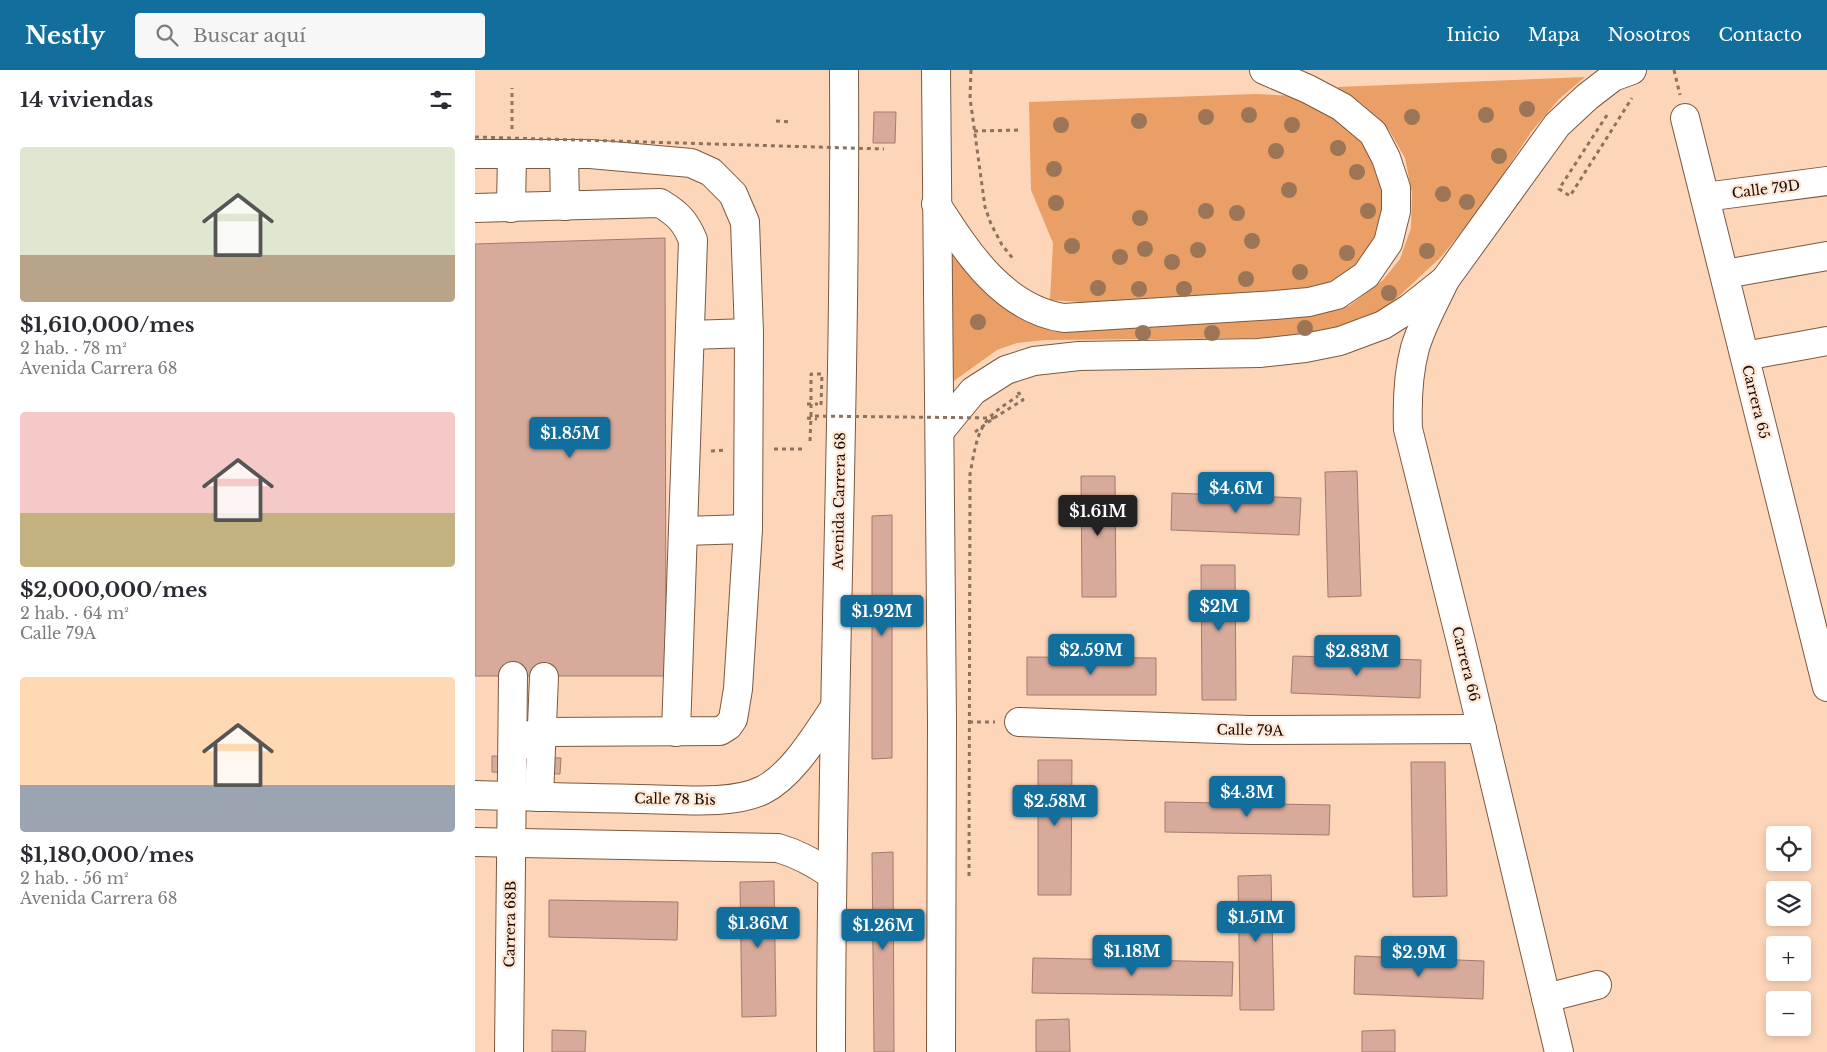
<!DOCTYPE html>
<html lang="es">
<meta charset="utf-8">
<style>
body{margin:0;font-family:"Libre Baskerville",serif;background:#f7f7f7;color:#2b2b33;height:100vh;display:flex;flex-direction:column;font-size:19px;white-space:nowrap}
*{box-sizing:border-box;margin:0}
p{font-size:16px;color:#7c7c81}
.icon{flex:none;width:28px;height:28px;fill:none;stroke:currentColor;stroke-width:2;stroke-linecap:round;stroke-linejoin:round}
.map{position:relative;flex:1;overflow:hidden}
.details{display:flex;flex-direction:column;background:#fff;width:475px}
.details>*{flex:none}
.fabs{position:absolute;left:1291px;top:756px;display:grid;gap:10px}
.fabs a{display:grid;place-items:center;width:45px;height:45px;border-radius:5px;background:#fff;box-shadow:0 2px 8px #0003;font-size:25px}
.price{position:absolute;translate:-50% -42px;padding:0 11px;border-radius:5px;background:#126e9d;color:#fff;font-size:16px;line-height:32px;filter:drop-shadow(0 1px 2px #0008)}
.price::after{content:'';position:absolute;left:50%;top:30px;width:15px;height:11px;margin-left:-8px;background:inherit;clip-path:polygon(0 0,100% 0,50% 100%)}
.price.active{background:#222;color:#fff}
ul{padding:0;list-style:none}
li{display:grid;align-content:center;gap:10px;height:265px;padding:0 20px}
li span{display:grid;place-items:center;height:155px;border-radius:5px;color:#555}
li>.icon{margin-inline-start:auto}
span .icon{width:90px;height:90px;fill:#fffc;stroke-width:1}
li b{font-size:21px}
h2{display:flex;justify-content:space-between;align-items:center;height:60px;padding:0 20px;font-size:21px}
header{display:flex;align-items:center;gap:30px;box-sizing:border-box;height:70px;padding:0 25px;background:#126e9d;color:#fff}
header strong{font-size:24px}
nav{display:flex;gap:28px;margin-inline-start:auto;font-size:18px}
.search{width:350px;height:45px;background:#f7f7f7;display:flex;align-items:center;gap:12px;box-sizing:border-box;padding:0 18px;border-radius:5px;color:#7c7c81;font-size:19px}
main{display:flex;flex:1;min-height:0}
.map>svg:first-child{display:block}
.green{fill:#e99f66}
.building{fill:#d8aa9b;stroke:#a57a6c}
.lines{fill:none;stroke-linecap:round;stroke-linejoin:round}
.minor-casing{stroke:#7b593f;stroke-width:30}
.major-casing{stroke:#7b593f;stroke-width:30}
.highway-casing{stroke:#7b593f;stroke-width:30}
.path{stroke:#8c725f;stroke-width:3;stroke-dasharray:4 4;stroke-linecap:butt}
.minor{stroke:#fff;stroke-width:28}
.major{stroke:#fff;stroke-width:28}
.highway{stroke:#fff;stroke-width:28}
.path-bridge{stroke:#8c725f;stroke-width:3;stroke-dasharray:4 4;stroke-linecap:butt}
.tree{fill:#9b7555}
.labels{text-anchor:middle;stroke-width:4.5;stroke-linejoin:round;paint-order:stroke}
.street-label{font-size:14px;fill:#180b03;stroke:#ffe6d5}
</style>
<header>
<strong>Nestly</strong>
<div class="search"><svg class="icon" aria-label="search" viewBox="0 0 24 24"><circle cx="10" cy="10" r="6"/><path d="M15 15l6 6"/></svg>Buscar aquí</div>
<nav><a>Inicio</a><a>Mapa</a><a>Nosotros</a><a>Contacto</a></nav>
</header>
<main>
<section class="details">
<h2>14 viviendas<svg class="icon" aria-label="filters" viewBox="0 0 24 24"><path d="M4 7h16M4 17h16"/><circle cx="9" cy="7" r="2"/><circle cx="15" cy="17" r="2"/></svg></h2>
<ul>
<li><span style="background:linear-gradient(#dfe7d0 70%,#b9a48a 0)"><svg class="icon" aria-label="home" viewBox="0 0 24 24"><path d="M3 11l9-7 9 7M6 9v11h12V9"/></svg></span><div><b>$1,610,000/mes</b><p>2 hab. · 78 m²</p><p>Avenida Carrera 68</p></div></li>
<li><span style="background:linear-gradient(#f6c9c9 65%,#c2b280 0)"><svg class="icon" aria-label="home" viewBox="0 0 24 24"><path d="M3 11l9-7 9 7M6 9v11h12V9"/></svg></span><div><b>$2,000,000/mes</b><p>2 hab. · 64 m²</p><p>Calle 79A</p></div></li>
<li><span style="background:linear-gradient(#ffd9b3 70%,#9aa5b1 0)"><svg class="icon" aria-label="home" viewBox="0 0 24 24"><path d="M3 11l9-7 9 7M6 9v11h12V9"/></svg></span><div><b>$1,180,000/mes</b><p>2 hab. · 56 m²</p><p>Avenida Carrera 68</p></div></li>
</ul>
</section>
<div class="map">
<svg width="1352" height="982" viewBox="0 0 1352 982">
<rect width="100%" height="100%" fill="#fdd6b9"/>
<!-- green -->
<g class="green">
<polygon points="1110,7 1084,29 1056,62 1008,135 966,187 908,241 867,260 808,268 570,270 542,273 522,280 476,313 476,172 543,245 566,257 580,260 828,247 874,236 908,210 925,189 936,158 937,123 930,88 914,60 888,35 862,17"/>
<polygon points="781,24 819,26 878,57 905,97 911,140 900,174 877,202 841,218 793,224 621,233 575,230 578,173 556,120 554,32"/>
</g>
<!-- building -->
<g class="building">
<polygon points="399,42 421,42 420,73 398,73"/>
<polygon points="190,168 191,606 0,606 0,174"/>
<polygon points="882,401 886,526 853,527 850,402"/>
<polygon points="606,406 640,406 641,527 607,527"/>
<polygon points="697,423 826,428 824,465 696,460"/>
<polygon points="417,445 417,688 397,689 397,446"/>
<polygon points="726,495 760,495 761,630 727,630"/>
<polygon points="818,586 946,590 945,628 816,623"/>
<polygon points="552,587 681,588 681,625 552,625"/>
<polygon points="17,686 86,688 85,704 17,702"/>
<polygon points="563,690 597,690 596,825 563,825"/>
<polygon points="936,692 970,692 972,826 938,827"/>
<polygon points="690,732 855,735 854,765 690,762"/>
<polygon points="418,782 419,982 399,982 397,783"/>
<polygon points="796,805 799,940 765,940 763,806"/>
<polygon points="299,811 301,946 267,947 265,812"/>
<polygon points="74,830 203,832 202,870 74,867"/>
<polygon points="880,886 1009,891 1008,929 879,924"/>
<polygon points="558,888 758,892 757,926 557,923"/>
<polygon points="594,949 595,982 561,982 561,950"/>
<polygon points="77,960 111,961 110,982 77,982"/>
<polygon points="920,960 920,982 887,982 887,961"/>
</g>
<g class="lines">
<!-- minor casing -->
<g class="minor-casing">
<g id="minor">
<polyline points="1210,48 1352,617"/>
<polyline points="0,84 115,84 216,93 236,102 258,124 270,152 274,263 273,459 263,619 258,649 253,656 245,661 67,662 51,666 38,683"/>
<polyline points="89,84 90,136"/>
<polyline points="1230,127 1352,111"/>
<path d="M0,138L185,133C203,144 210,151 218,170L201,662"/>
<polyline points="36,138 37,84"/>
<polyline points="1250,204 1352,186"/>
<path d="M970,210C960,232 947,254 940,278C933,304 932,332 933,359L986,572L1084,982"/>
<polyline points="215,265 274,263"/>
<polyline points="1270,286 1352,271"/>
<polyline points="208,461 273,459"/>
<polyline points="544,652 775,660 1007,659"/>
<path d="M0,725C55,727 109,728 164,729C201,729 256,736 288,720C318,705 342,663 360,637"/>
<polyline points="64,727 69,607"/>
<path d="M0,772L303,778C323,784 340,793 357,805"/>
<polyline points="1071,928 1122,915"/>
<polyline points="34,982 38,606"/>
</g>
</g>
<!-- major casing -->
<g class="major-casing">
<g id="major">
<polyline points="461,0 467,652 466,982"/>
<path d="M356,982C356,655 371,327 369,0"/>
</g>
</g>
<!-- highway casing -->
<g class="highway-casing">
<g id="highway">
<path d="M461,134C492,182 528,239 589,248L800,235L834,232L862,225L891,205L913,173L921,141V118L911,88L898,63L867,37L833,19L789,0"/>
<polyline points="465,361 498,321 531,300 559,291 604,286 784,283 830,278 865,271 908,255 935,238 970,210 1082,55 1112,27 1138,7 1157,0"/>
</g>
</g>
<!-- path -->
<g class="path">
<polyline points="496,0 495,28 510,137 516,154 527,175 539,190"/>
<polyline points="1199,0 1205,25"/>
<polyline points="1132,45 1084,119 1095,126 1157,28"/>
<polyline points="301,51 316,52"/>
<polyline points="37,59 37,18"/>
<polyline points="499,61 547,60"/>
<polyline points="332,334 343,334"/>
<polyline points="332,348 342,349"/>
<polyline points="519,348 548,330 544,323 541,325"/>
<polyline points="299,379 331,379"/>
<polyline points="236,381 250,380"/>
<polyline points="494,652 520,652"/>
<path d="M494,806L495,404C499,385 501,359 517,345C524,338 534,332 543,326"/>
</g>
<!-- minor -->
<use href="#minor" class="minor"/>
<!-- major -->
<use href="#major" class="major"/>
<!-- highway -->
<use href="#highway" class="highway"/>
<!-- path-bridge -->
<g class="path-bridge">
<polyline points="0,67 409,79"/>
<polyline points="346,335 347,304 336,304 336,346 519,348"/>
<polyline points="500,362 519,348"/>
<polyline points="335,371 336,346"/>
</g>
</g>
<!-- trees -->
<g class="tree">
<circle cx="1052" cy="39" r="8"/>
<circle cx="774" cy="45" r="8"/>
<circle cx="1011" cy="45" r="8"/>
<circle cx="731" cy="47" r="8"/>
<circle cx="937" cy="47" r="8"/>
<circle cx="664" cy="51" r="8"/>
<circle cx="586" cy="55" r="8"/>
<circle cx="817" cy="55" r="8"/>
<circle cx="863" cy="78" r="8"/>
<circle cx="801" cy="81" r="8"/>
<circle cx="1024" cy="86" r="8"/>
<circle cx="579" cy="99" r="8"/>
<circle cx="882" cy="102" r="8"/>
<circle cx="814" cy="120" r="8"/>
<circle cx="968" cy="124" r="8"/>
<circle cx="992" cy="132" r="8"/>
<circle cx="581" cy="133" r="8"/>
<circle cx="731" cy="141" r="8"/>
<circle cx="893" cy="141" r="8"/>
<circle cx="762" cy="143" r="8"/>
<circle cx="665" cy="148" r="8"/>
<circle cx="777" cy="171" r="8"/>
<circle cx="597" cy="176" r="8"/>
<circle cx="670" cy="179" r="8"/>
<circle cx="723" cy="180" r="8"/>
<circle cx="952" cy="181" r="8"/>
<circle cx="872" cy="183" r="8"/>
<circle cx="645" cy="187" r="8"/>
<circle cx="697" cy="192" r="8"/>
<circle cx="825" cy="202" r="8"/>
<circle cx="771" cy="209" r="8"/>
<circle cx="623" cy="218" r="8"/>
<circle cx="664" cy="219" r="8"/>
<circle cx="709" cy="219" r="8"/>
<circle cx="914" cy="223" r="8"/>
<circle cx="503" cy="252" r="8"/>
<circle cx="830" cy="258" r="8"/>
<circle cx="668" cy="263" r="8"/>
<circle cx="737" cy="263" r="8"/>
</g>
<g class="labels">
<!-- street labels -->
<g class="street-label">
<text transform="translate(1291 119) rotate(-7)" y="5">Calle 79D</text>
<text transform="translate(1281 332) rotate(76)" y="5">Carrera 65</text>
<text transform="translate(364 431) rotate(-89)" y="5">Avenida Carrera 68</text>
<text transform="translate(991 594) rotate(76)" y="5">Carrera 66</text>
<text transform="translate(775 660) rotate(1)" y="5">Calle 79A</text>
<text transform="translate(200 729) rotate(1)" y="5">Calle 78 Bis</text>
<text transform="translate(35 854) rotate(-89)" y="5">Carrera 68B</text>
</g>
</g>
</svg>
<div class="fabs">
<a><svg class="icon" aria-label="locate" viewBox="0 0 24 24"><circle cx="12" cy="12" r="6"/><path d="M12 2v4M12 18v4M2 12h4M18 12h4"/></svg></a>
<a><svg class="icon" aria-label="layers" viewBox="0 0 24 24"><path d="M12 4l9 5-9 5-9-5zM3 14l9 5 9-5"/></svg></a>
<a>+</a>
<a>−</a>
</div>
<b class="price" style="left:95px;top:389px">$1.85M</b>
<b class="price" style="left:761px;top:444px">$4.6M</b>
<b class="price active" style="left:623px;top:467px">$1.61M</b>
<b class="price" style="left:744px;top:562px">$2M</b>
<b class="price" style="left:407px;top:567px">$1.92M</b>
<b class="price" style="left:616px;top:606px">$2.59M</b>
<b class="price" style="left:882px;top:607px">$2.83M</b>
<b class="price" style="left:772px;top:748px">$4.3M</b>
<b class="price" style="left:580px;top:757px">$2.58M</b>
<b class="price" style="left:781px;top:873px">$1.51M</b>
<b class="price" style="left:283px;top:879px">$1.36M</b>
<b class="price" style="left:408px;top:881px">$1.26M</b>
<b class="price" style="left:657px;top:907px">$1.18M</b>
<b class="price" style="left:944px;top:908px">$2.9M</b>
</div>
</main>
